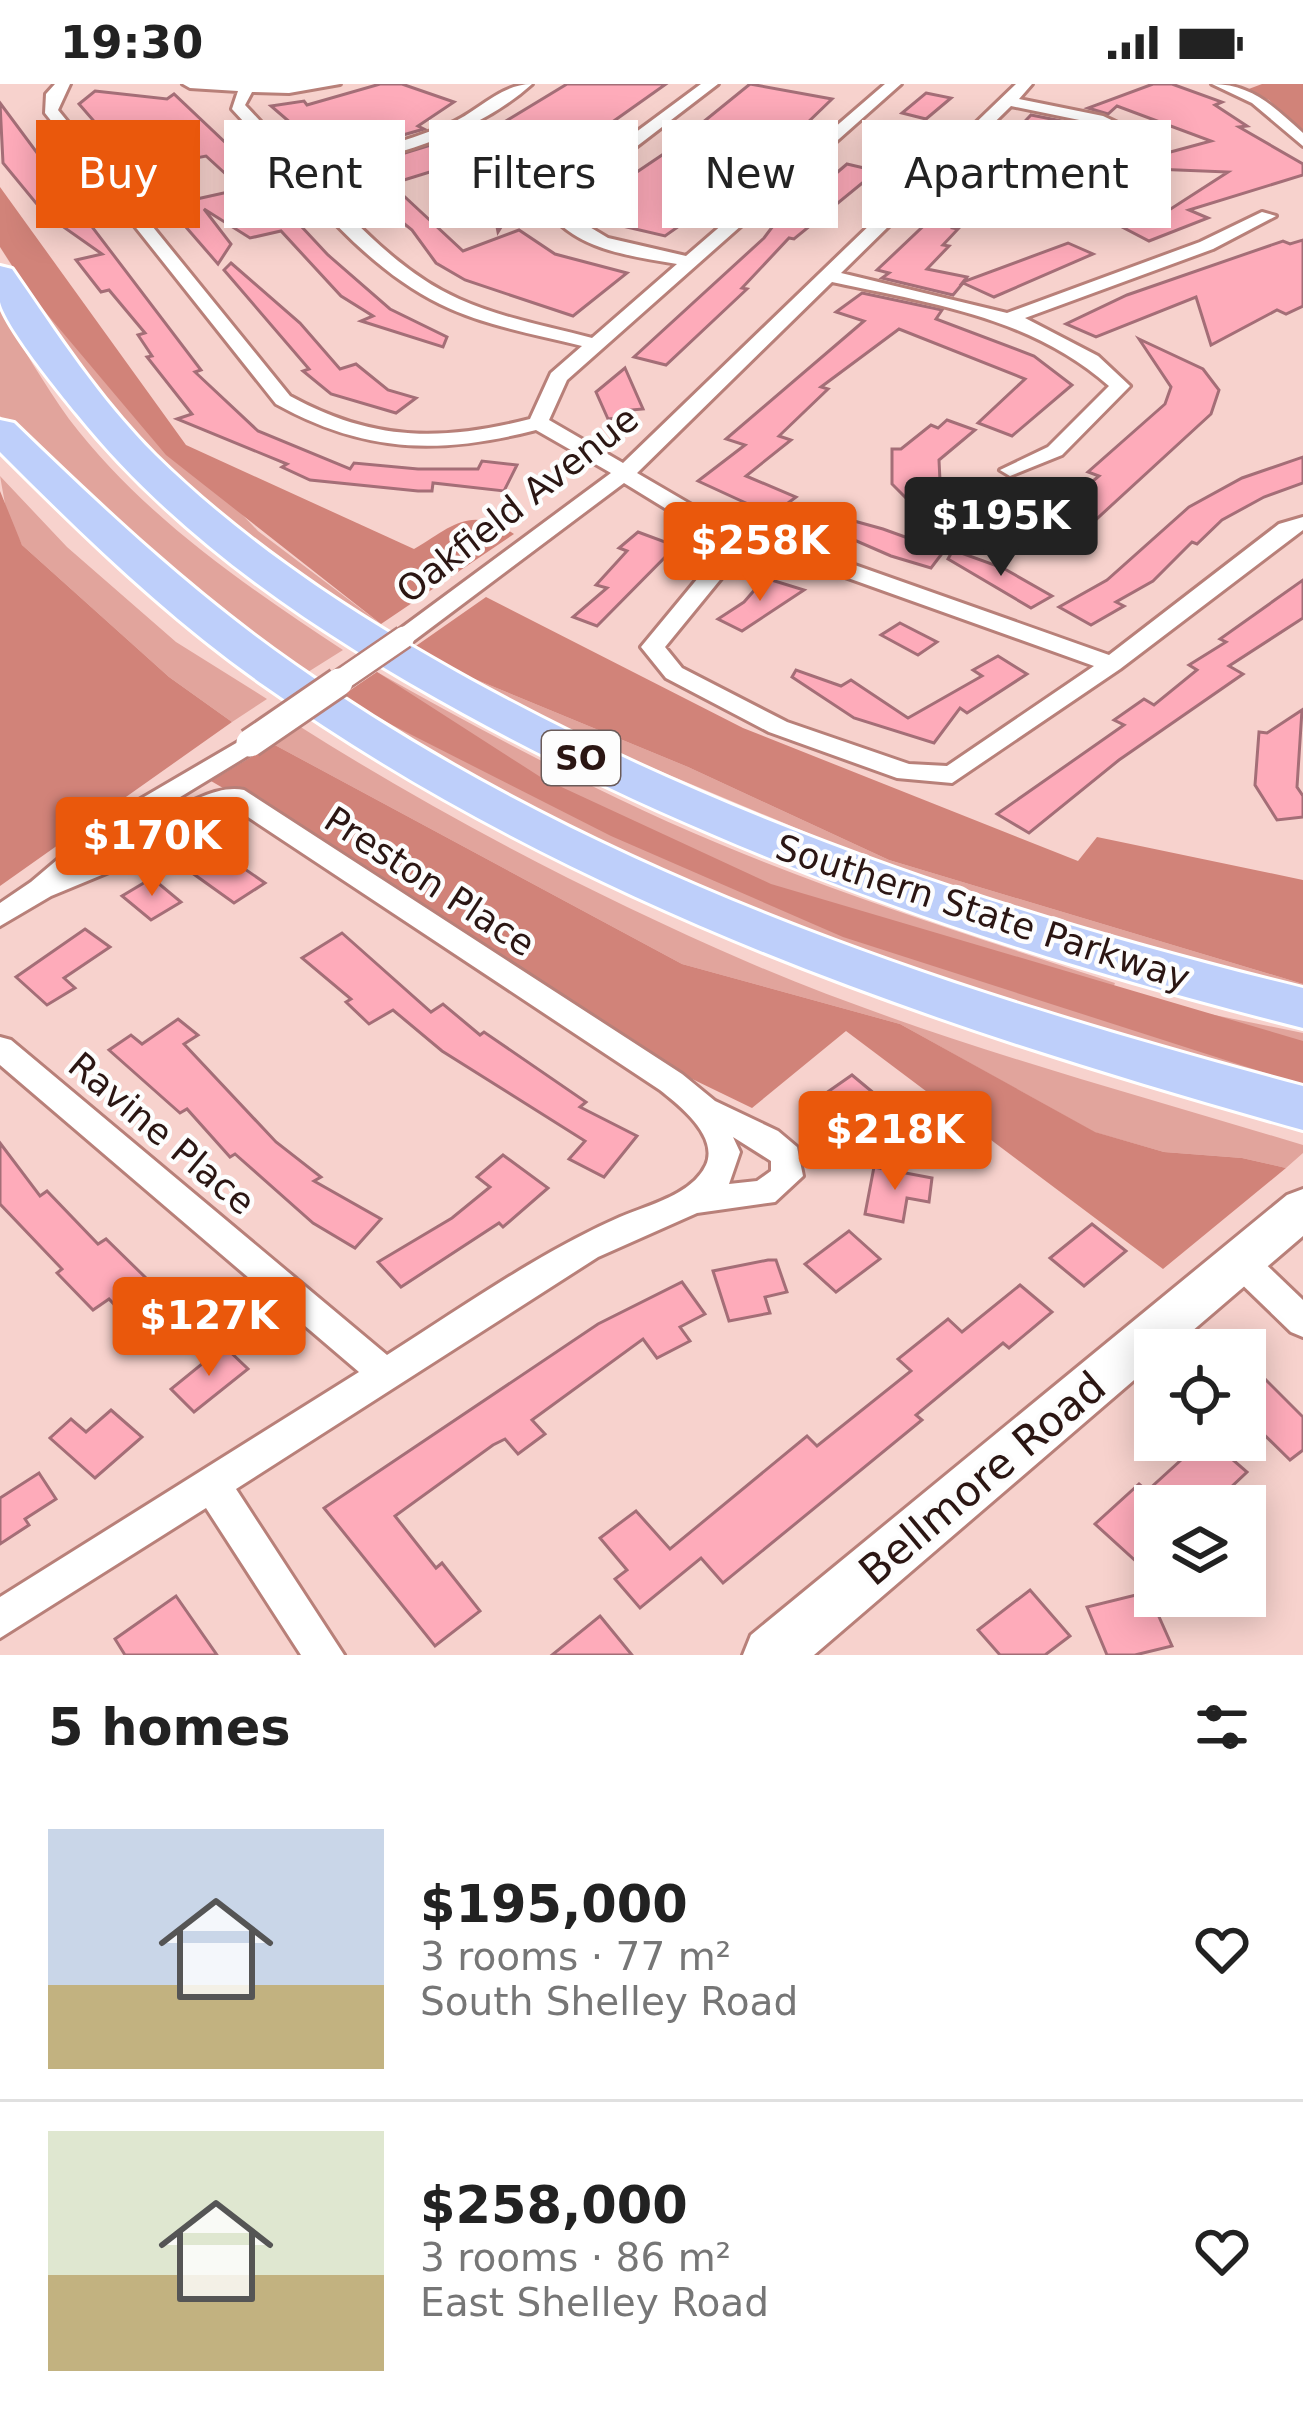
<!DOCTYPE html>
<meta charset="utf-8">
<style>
body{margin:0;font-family:"DejaVu Sans",sans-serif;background:#f6f6f6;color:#222;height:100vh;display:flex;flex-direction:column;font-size:45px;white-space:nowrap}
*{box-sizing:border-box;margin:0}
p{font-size:39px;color:#767676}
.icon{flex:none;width:66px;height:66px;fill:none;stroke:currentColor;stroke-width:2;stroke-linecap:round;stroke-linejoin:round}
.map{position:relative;height:1571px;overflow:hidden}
.drawer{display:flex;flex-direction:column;background:#fff;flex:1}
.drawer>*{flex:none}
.banner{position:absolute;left:36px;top:36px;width:1233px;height:108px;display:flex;gap:24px}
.controls{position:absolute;left:1134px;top:1245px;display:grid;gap:24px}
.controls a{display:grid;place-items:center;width:132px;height:132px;border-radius:0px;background:#fff;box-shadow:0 6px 30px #0003;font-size:60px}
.price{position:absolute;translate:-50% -102px;padding:0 27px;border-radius:12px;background:#ea580c;color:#fff;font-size:39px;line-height:78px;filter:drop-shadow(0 3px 6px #0008)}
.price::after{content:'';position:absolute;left:50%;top:72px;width:36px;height:27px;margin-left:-18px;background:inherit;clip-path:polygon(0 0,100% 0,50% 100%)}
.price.current{background:#222;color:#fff}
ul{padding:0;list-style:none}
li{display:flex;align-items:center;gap:36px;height:300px;padding:0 48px}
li+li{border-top:3px solid #e0e0e0}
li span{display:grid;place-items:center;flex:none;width:336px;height:240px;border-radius:0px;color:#555}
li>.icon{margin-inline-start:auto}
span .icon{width:144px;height:144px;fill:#fffc;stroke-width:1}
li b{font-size:51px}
h2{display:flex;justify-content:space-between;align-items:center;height:144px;padding:0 48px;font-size:51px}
.pill{padding:0 42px;border-radius:0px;background:#fff;box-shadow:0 6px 30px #0003;font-size:42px;line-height:108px}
.pill.current{background:#ea580c;color:#fff}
.status{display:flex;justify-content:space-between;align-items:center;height:84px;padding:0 60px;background:#fff;direction:ltr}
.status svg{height:33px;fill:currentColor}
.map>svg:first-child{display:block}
.green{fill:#e1a49c}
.forest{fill:#d18379}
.building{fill:#feabba;stroke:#a46e77;stroke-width:3;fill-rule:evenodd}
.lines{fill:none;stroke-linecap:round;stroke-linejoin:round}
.street-casing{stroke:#b88079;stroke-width:6}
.secondary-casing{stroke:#b88079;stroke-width:6}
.highway-casing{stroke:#fff;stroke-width:6}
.street{fill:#fff;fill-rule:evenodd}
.secondary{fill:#fff;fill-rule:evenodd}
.highway{fill:#becffa;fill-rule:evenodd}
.street-bridge-far1-casing{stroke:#b88079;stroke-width:26;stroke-linecap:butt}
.street-bridge-casing{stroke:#b88079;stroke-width:33;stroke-linecap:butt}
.street-bridge-far1{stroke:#fff;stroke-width:21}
.street-bridge{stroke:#fff;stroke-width:27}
.labels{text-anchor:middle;stroke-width:9;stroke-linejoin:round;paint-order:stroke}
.shield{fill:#fdfdfd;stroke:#6a5b59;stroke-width:3}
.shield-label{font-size:33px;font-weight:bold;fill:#2b1613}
.street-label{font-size:36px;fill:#2b1613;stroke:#fdfdfd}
.near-street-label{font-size:42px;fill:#2b1613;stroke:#fdfdfd}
</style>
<div class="status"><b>19:30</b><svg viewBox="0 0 49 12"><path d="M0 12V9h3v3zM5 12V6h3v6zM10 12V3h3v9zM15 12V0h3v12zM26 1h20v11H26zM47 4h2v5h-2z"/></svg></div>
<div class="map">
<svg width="1303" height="1571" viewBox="0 0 1303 1571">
<rect width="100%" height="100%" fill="#f7d2cd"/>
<!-- green -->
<g class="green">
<path d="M0,163L31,211L258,447L381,540L374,545C299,492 224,440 159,375C96,311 47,238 0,163Z"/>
<path d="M0,226C22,262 44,300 69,335C142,431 243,500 343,566L300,593L63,401L0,332Z"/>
<polygon points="0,392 67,463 176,558 267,615 232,638 169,593 22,461 7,431"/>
<polygon points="413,563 460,589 688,683 889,776 1303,900 1303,909 927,799 624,672 462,596"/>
<path d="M377,588C496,655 617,719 744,770C866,819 990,858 1115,899L1111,910L1303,949V1005L1080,947L856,869L713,811L493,709L339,614Z"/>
<path d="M299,642C443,733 593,811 750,879C928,955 1118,1005 1303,1061V1069L1286,1084L1242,1074L1164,1068L1094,1048L900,940L682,880L273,660Z"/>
</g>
<!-- forest -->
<g class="forest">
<polygon points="1262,0 1303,0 1303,49 1269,16 1246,6"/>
<path d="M0,103L186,361L414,465C454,441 470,421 514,450L381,540L166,371L31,211L0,163Z"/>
<polygon points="0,407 22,461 169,593 232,638 0,802"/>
<polygon points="486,513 743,644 1078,777 1097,753 1303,796 1303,900 889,776 688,683 460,589 413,564"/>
<polygon points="377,588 542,694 771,800 1303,957 1303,1001 843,853 611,752 339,614"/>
<polygon points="273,660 682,880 900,940 1095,1048 1164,1068 1242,1074 1286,1084 1163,1185 846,947 752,1024 688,993 243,705 223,704 211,697"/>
</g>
<!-- building -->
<g class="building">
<polygon points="380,0 402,0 454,18 418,42 424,45 329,72 271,22 304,17 307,21"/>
<polygon points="567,0 666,0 604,44 586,64 536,87 498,148 492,117 479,116 498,91 462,78 391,100 463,167 519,146 555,170 627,189 573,232 465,196 436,179 412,146 348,94 353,93 346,87 447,56 463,63"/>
<polygon points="750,0 832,15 805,41 751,71 762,73 719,107 726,109 665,152 614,140 585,123 665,69"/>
<polygon points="1153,0 1172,0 1222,18 1215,21 1247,42 1239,43 1303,80 1303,91 1189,126 1208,134 1149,157 1124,144 1166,128 1228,88 1130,84 1130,79 1211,57 1117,22 1108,30 1088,24"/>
<path d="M95,7L167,15L174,10L249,81L245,82L328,171L390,225L447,253L443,263L361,237L373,232L341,212L281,147L250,154L204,125L231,160L218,180L79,20ZM206,72L242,105L192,116L160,81Z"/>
<polygon points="926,9 951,14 926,35 902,29"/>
<polygon points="0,19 58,97 43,100 77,123 201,286 195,288 258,347 350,385 354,379 418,385 478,385 482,377 517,381 504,407 433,399 432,407 418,407 310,396 282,383 287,380 177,335 192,330 147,273 152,272 138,251 145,249 109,206 101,208 76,176 102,170 45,130 3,79"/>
<polygon points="1031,31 1092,43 1052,81 1021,80 1026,75 1017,73 1009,81 996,69 979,65 1008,55"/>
<polygon points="847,80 877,87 794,155 789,154 742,204 747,205 666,281 634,273 764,154 785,126 791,128"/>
<polygon points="953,114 978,120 953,144 958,145 943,161 949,162 927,185 967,193 963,198 1068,159 1093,170 994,213 963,199 953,211 882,194 889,189 877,186"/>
<polygon points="1303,156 1303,222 1286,230 1277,226 1211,261 1196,213 1096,253 1066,240 1127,211 1283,157 1290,160"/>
<polygon points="231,179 300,239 340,285 356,280 388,306 416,314 396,329 331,310 303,287 309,285 224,186"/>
<polygon points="862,209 942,226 936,235 1034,272 1072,301 1012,352 978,339 1025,295 899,245 821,303 828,305 779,352 791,356 746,392 796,413 772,431 698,397 745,361 726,355 864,237 836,228"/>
<polygon points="1139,255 1203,285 1219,306 1211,330 1089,442 1049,449 1025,430 1070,416 1099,392 1088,388 1165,320 1171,303"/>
<polygon points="625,284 643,325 631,326 634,332 608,335 596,308"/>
<polygon points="947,336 975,346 939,376 940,397 957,413 915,423 892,400 892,365 901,365 931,341 938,344"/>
<polygon points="1303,373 1303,399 1264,413 1222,436 1197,460 1192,458 1153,497 1116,518 1124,522 1091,541 1059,523 1107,496 1189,423 1242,394"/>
<polygon points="970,419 1015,424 1011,446 966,440"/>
<polygon points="836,432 883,445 944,467 931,484 891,472 831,446"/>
<polygon points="638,448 676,462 597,542 573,533 607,504 596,501 627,467 619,464"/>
<polygon points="953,466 1003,484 1052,512 1031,524 948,475"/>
<polygon points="765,494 804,506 742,547 718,535 744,518"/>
<polygon points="1303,496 1303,534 1229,582 1243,590 1119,676 1029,749 997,730 1124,641 1114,636 1144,615 1154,621 1197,586 1189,581 1226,558 1220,555"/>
<polygon points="900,539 937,558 918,571 881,551"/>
<polygon points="998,572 1027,590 967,629 960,624 934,659 854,634 792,593 796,586 841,602 851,596 908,634 982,592 973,586"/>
<polygon points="1302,626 1297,703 1303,712 1303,733 1277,736 1255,701 1259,648 1267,649"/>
<polygon points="226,772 265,799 234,819 195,791"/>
<polygon points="152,794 181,818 151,836 122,812"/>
<polygon points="85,845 110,863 64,894 75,904 47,921 16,893"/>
<polygon points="342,849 431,928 443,920 480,951 484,948 586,1018 580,1023 637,1052 604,1093 569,1075 585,1057 442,967 393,926 369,940 346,918 351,915 302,874"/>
<polygon points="178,935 198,951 184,960 276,1058 321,1093 314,1097 381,1135 355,1164 313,1139 235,1070 230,1073 187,1025 180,1029 109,966 131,951 142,960"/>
<polygon points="852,991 906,1036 870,1062 816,1016"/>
<polygon points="0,1059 40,1112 47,1107 98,1160 106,1155 186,1233 150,1259 109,1215 93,1226 57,1189 62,1185 0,1120"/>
<polygon points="503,1071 548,1104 503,1143 499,1139 401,1203 378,1178 452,1134 490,1103 477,1093"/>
<polygon points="874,1083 932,1094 929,1118 907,1114 903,1138 865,1130"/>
<polygon points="1092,1140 1126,1167 1084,1202 1050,1174"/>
<polygon points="849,1147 880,1175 836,1208 805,1180"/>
<polygon points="768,1176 776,1176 787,1208 765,1213 770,1229 729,1237 713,1187"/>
<polygon points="682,1198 705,1230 680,1243 690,1257 657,1274 643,1255 532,1336 545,1350 518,1370 505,1355 493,1361 395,1432 436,1484 442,1479 480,1527 435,1562 324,1424 598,1240"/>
<polygon points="1020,1201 1052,1228 1009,1264 1003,1259 916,1331 922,1336 723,1499 701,1474 640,1524 615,1495 627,1486 600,1454 636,1427 670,1465 807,1352 817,1362 911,1287 898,1275 948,1235 962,1248"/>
<polygon points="224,1262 248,1285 194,1328 171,1305"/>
<polygon points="1266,1296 1303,1333 1303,1366 1290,1376 1245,1332 1245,1311"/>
<polygon points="111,1326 142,1353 95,1394 50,1354 71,1335 86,1348"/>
<polygon points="1203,1356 1210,1356 1247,1388 1211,1422 1155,1422 1155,1465 1139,1480 1095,1440 1139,1400 1147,1407"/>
<polygon points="39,1389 56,1415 25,1435 29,1441 0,1460 0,1414"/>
<polygon points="1030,1506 1070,1552 1045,1571 1000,1571 978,1546"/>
<polygon points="1148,1508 1172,1562 1135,1571 1107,1571 1087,1523"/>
<polygon points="176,1512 217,1571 125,1571 115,1555"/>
<polygon points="600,1532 632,1571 552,1571"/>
</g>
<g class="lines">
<!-- street casing -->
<g class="street-casing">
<g id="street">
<path d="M55,0H70L58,26L290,312C372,357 440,358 530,335L551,289L582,262C534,250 485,242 440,220C356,179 295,92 232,25L238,7L190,4L183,0H340L289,9L252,8L245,21L303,83C353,71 401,60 449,40C478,28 500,0 532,0C471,55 388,72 310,91C354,137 400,189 459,215C501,234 547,242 592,254L677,180C632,172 582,167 551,131L558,106L701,0H718L572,112L568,130L608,154L686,172L885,0H901L567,296L549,336L623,379L1016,0H1032L1019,15L1103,32L1145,52L1137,57L1094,39L1011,22L841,189L1007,229L1200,158L1262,128L1276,132L1213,165L1025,234L1098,272L1130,302L1062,371L1010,392L1000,386L1048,363L1109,302C1031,233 930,219 832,198L637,389L702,427L1109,571L1279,440L1303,433V446L1120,585L952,699L897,694L769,648L666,594L641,563L732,453L686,437L624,399L412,558H396L392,553L396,548L611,389L536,346C439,371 364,369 276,320L45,29L46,10ZM750,459L1094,582L947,682L909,680L787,638L682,584L665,563Z"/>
<path d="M1212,0C1252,0 1274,23 1303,49V62L1252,19Z"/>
<path d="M250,651L259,653L263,659L259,665L121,749L93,774C133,759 201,696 244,706L682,990L715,1017L778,1047L797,1063L803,1092L775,1118L697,1129L598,1173L236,1405L344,1571H301L206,1424L0,1554V1513L359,1288L0,981V953L11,956L387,1271C463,1223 538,1169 620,1133C648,1121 692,1111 706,1081C719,1052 679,1021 660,1006L233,723L198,736L121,783L51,812L0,842V819L31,798L103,737ZM733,1053L771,1077V1087L757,1097L729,1100L740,1068Z"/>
<polygon points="1241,1164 1253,1168 1303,1216 1303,1253 1291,1248 1229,1188 1224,1178 1229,1168"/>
</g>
</g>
<!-- secondary casing -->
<g class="secondary-casing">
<polygon id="secondary" points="1303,1105 1303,1152 1170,1266 1155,1266 1155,1278 814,1571 743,1571 751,1551 1287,1111"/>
</g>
<!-- highway casing -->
<g class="highway-casing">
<g id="highway">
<path d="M0,182L12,185C57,250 99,315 155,371C257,471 379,547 504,614C757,748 1025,836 1303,904V944C1010,870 728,775 463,629C321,551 180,458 77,330C59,308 6,243 0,218C0,208 0,193 0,182Z"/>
<path d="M0,336L14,339C103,425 193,510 295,581C596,793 951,908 1303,1002V1046C938,944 578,823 265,602C168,534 84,452 0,368Z"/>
</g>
</g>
<!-- street -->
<use href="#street" class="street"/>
<!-- secondary -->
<use href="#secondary" class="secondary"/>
<!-- highway -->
<use href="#highway" class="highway"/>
<!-- street-bridge-far1 casing -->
<g class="street-bridge-far1-casing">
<polyline id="street-bridge-far1" points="334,601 404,553"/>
</g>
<!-- street-bridge casing -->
<g class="street-bridge-casing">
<polyline id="street-bridge" points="250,659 339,598"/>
</g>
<!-- street-bridge-far1 -->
<use href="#street-bridge-far1" class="street-bridge-far1"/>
<!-- street-bridge -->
<use href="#street-bridge" class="street-bridge"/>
</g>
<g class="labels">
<!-- shield labels -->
<rect class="shield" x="542" y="647" width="78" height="54" rx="9"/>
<g class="shield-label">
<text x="581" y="686">SO</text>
</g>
<!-- street labels -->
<g class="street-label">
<text transform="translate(517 420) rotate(-38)" y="13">Oakfield Avenue</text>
<text transform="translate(430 797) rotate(33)" y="13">Preston Place</text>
<text transform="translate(983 828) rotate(18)" y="13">Southern State Parkway</text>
<text transform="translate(162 1049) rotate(40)" y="13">Ravine Place</text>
</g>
<!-- near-street labels -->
<g class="near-street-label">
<text transform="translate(982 1394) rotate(-40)" y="15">Bellmore Road</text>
</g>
</g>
</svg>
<div class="controls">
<a><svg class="icon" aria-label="locate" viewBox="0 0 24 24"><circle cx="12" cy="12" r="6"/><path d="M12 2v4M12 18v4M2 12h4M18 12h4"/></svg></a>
<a><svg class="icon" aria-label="layers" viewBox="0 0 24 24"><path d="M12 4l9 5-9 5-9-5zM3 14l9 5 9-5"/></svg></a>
</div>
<b class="price current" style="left:1001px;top:495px">$195K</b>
<b class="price" style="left:760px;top:520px">$258K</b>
<b class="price" style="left:152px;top:815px">$170K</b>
<b class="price" style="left:895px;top:1109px">$218K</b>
<b class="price" style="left:209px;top:1295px">$127K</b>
<div class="banner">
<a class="pill current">Buy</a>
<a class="pill">Rent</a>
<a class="pill">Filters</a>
<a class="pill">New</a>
<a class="pill">Apartment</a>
</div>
</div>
<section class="drawer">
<h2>5 homes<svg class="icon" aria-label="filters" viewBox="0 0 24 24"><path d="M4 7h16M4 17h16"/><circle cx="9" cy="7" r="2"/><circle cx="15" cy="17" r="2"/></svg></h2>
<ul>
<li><span style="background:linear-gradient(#c9d6e8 65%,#c2b280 0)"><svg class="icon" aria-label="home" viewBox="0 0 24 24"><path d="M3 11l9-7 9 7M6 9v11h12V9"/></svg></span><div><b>$195,000</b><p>3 rooms · 77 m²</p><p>South Shelley Road</p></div><svg class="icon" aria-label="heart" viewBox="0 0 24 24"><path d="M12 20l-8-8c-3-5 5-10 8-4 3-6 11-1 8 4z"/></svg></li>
<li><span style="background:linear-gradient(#dfe7d0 60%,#c2b280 0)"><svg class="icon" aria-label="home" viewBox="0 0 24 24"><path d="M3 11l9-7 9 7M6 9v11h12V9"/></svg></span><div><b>$258,000</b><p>3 rooms · 86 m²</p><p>East Shelley Road</p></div><svg class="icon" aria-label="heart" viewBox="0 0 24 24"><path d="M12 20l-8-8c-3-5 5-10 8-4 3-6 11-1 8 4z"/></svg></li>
</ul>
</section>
